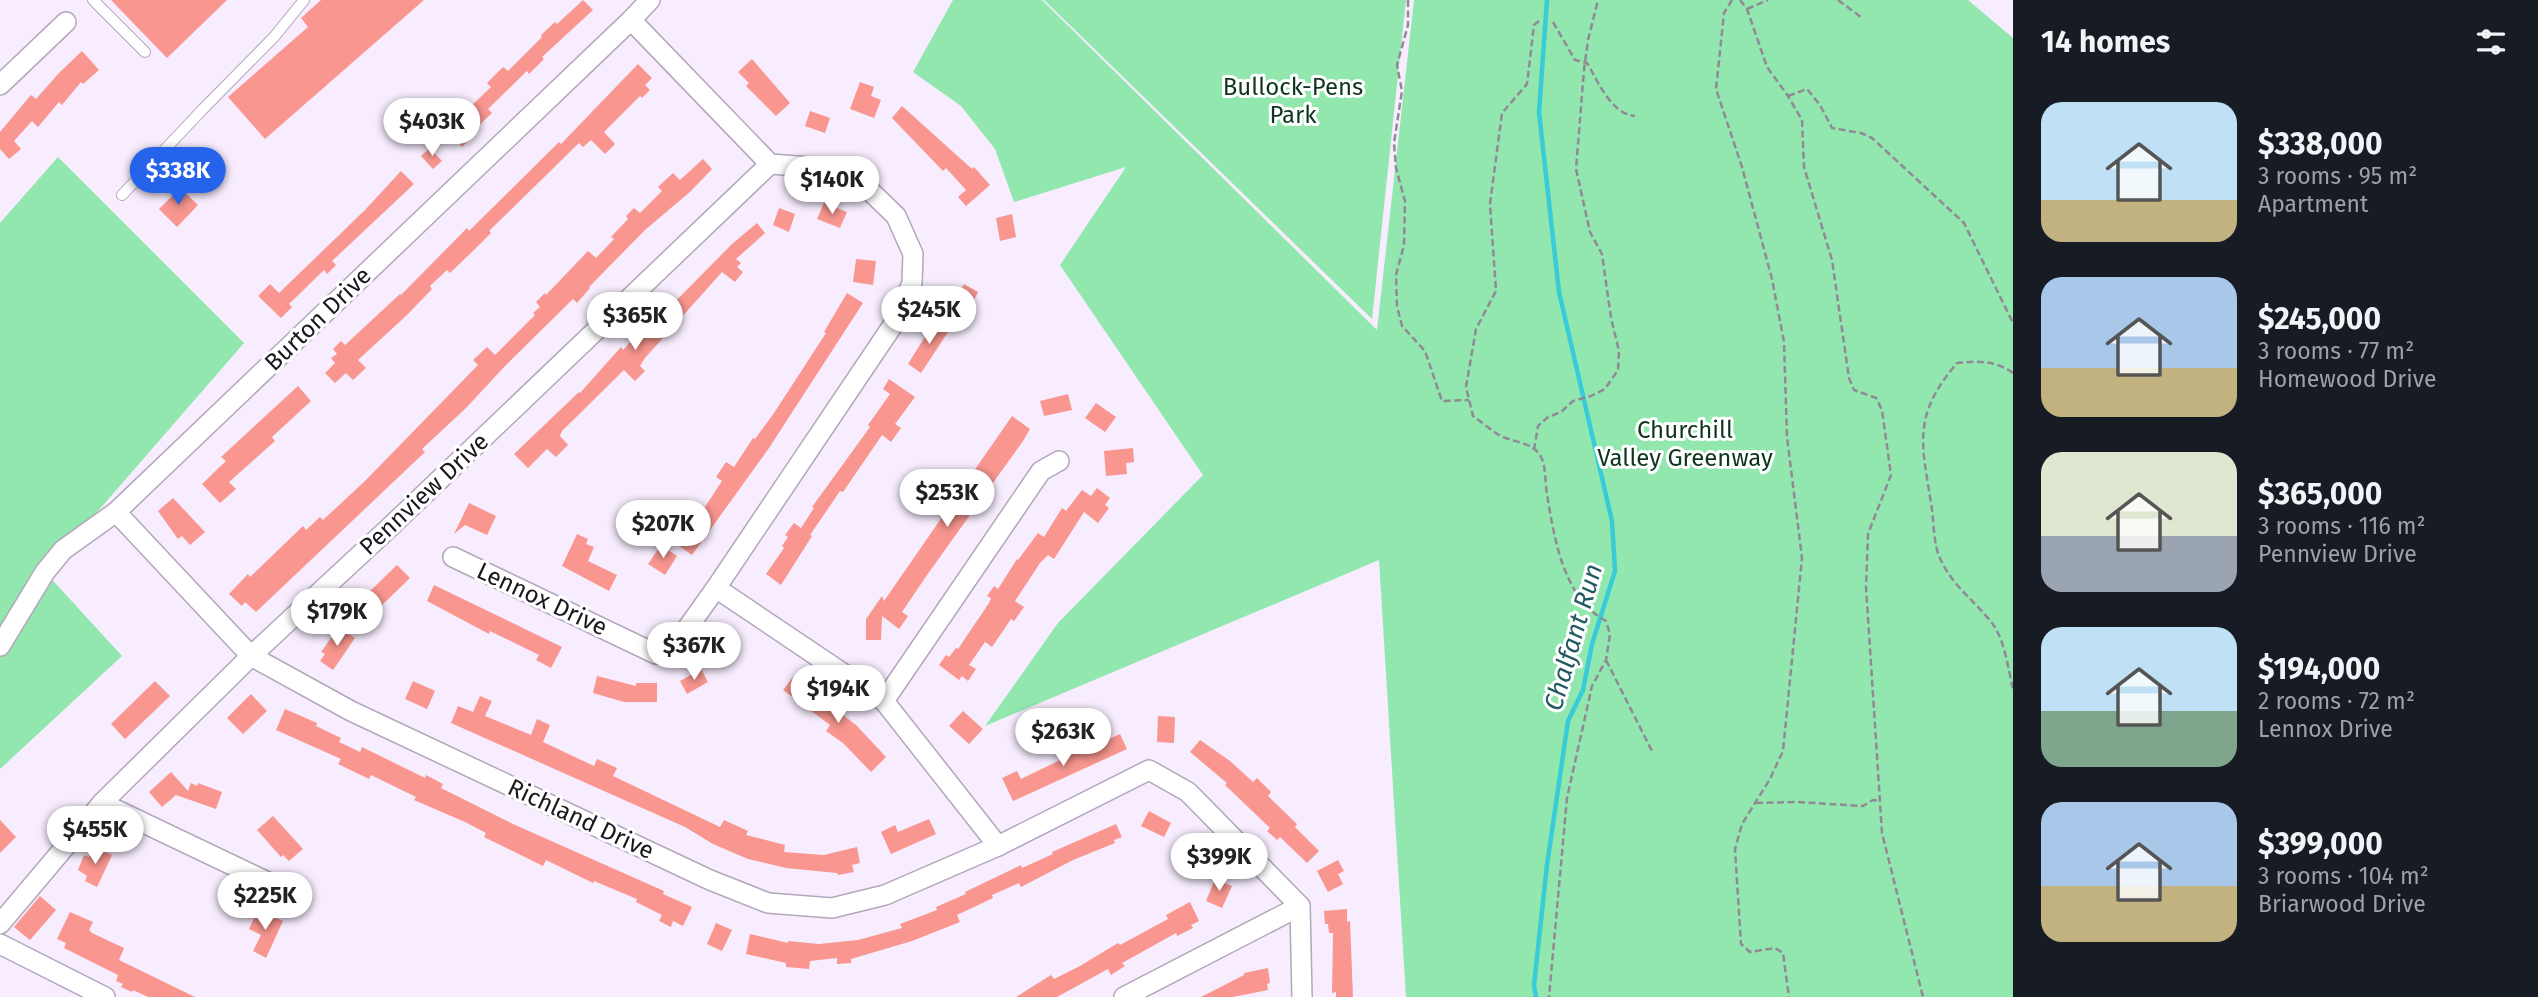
<!DOCTYPE html>
<meta charset="utf-8">
<style>
body{margin:0;font-family:"Fira Sans",sans-serif;background:#20242c;color:#f1f3f6;height:100vh;display:flex;flex-direction:column;font-size:26px;white-space:nowrap}
*{box-sizing:border-box;margin:0}
p{font-size:23px;color:#9ea1a6}
.icon{flex:none;width:38px;height:38px;fill:none;stroke:currentColor;stroke-width:2;stroke-linecap:round;stroke-linejoin:round}
.map{position:relative;flex:1;overflow:hidden}
.side{display:flex;flex-direction:column;background:#171b24;width:525px}
.side>*{flex:none}
.price{position:absolute;translate:-50% -60px;padding:0 16px;border-radius:24px;background:#fff;color:#222;font-size:23px;line-height:46px;filter:drop-shadow(0 2px 4px #0008)}
.price::after{content:'';position:absolute;left:50%;top:42px;width:21px;height:16px;margin-left:-10px;background:inherit;clip-path:polygon(0 0,100% 0,50% 100%)}
.price.current{background:#2563eb;color:#fff}
ul{padding:0;list-style:none}
li{display:flex;align-items:center;gap:21px;height:175px;padding:0 28px}
li span{display:grid;place-items:center;flex:none;width:196px;height:140px;border-radius:21px;color:#555}
li>.icon{margin-inline-start:auto}
span .icon{width:84px;height:84px;fill:#fffc;stroke-width:1}
li b{font-size:30px}
h2{display:flex;justify-content:space-between;align-items:center;height:84px;padding:0 28px;font-size:30px}
main{display:flex;flex:1;min-height:0}
.map>svg:first-child{display:block}
.green{fill:#91e7ae}
.lines{fill:none;stroke-linecap:round;stroke-linejoin:round}
.stream{stroke:#39ccd8;stroke-width:4.5}
.building{fill:#f8968f}
.service-casing{stroke:#b2a7bb;stroke-width:12}
.minor-casing{stroke:#b2a7bb;stroke-width:22}
.path{stroke:#918a96;stroke-width:2.5;stroke-dasharray:7 3.5;stroke-linecap:butt}
.service{stroke:#fff;stroke-width:10}
.minor{stroke:#fff;stroke-width:19}
.labels{text-anchor:middle;stroke-width:6;stroke-linejoin:round;paint-order:stroke}
.park-label{font-size:24px;fill:#0e351e;stroke:#fff}
.street-label{font-size:24px;fill:#1a161d;stroke:#fff}
.water-label{font-size:26px;font-style:italic;fill:#1f5a5f;stroke:#fff}
</style>
<main>
<div class="map">
<svg width="2013" height="997" viewBox="0 0 2013 997">
<rect width="100%" height="100%" fill="#f7edfe"/>
<!-- green -->
<g class="green">
<polygon points="953,0 1042,0 1377,330 1414,0 1968,0 2013,38 2013,997 1406,997 1379,560 985,726 1058,623 1203,475 1060,265 1126,167 1014,202 995,149 961,106 913,72"/>
<polygon points="1044,0 1406,0 1372,319"/>
<polygon points="58,157 244,343 45,572 122,656 0,769 0,223"/>
</g>
<g class="lines">
<!-- stream -->
<polyline class="stream" points="1536,997 1534,985 1547,865 1568,721 1583,690 1592,644 1615,571 1612,521 1559,292 1539,112 1547,0"/>
</g>
<!-- building -->
<g class="building">
<polygon points="111,0 227,0 167,58"/>
<polygon points="321,0 424,0 265,139 228,97 308,27 301,18"/>
<polygon points="583,0 593,10 542,57 544,59 529,74 527,71 488,109 492,113 469,135 472,137 462,147 446,130 491,87 487,83 503,67 508,71 542,37 541,35 555,22 557,24"/>
<polygon points="82,51 99,70 83,84 81,82 62,105 59,102 38,127 32,121 14,141 21,149 9,159 0,149 0,132 31,95 36,99 58,74"/>
<polygon points="752,59 790,103 776,116 746,86 749,83 738,72"/>
<polygon points="638,64 652,78 645,85 650,90 642,98 640,96 604,132 615,144 605,154 591,140 583,147 579,143 489,231 491,233 475,249 450,273 447,270 430,286 432,289 407,315 358,360 366,368 353,380 346,373 335,383 325,373 335,363 331,358 337,354 333,349 341,341 345,345 400,294 401,295 467,228 469,231 559,142 561,144"/>
<polygon points="860,82 874,87 871,96 881,100 874,118 850,109"/>
<polygon points="902,106 972,169 974,167 990,185 966,206 958,197 966,190 946,168 943,171 892,118"/>
<polygon points="810,111 830,118 825,133 805,126"/>
<polygon points="430,148 442,161 433,169 421,156"/>
<polygon points="703,159 712,169 691,191 645,230 589,287 590,288 577,303 573,299 505,366 466,408 422,449 425,452 256,612 245,602 242,606 229,594 248,574 250,577 303,526 306,530 320,517 323,520 365,481 478,365 473,360 487,347 495,355 535,315 533,313 540,307 536,302 545,293 546,295 588,251 596,258 614,239 611,237 628,219 626,216 634,208 640,213 662,191 658,187 673,173 680,180"/>
<polygon points="401,171 414,184 332,261 336,265 327,274 324,270 289,304 292,307 281,318 258,296 270,284 279,293 365,210"/>
<polygon points="180,188 198,205 177,227 159,209"/>
<polygon points="824,203 847,212 840,228 817,219"/>
<polygon points="779,208 795,214 789,232 773,225"/>
<polygon points="1012,214 1016,237 1000,241 996,218"/>
<polygon points="757,223 765,233 736,259 741,263 737,267 743,272 735,282 722,272 645,358 640,366 645,371 635,381 624,370 562,431 560,436 568,445 556,457 547,449 528,468 514,454 579,392 580,393 621,347 623,350 653,318 656,321 732,244"/>
<polygon points="856,259 876,261 873,285 853,282"/>
<polygon points="964,284 978,292 971,306 956,298"/>
<polygon points="847,293 863,303 769,448 692,555 679,546 698,517 694,514 700,504 705,507 722,481 716,477 726,462 734,467 753,438 755,439 774,413 826,333 824,332"/>
<polygon points="936,319 950,329 921,373 908,364"/>
<polygon points="889,379 915,397 895,424 901,428 891,442 882,435 843,492 840,491 810,535 812,536 781,585 766,574 784,548 782,546 788,537 785,535 794,523 801,528 814,508 812,507 870,427 868,425 890,394 883,389"/>
<polygon points="298,386 311,401 272,437 275,441 229,482 236,489 220,503 202,484 226,461 221,457"/>
<polygon points="1068,394 1072,410 1044,416 1040,401"/>
<polygon points="1096,403 1116,417 1105,432 1085,418"/>
<polygon points="1012,416 1030,429 1023,441 927,575 902,612 908,616 899,629 882,616 881,640 866,640 866,619 882,596 884,601"/>
<polygon points="1133,448 1134,462 1126,463 1127,474 1106,476 1104,451"/>
<polygon points="1097,488 1110,498 1105,505 1109,508 1098,523 1084,512 1054,559 1048,555 1040,563 1015,601 1024,607 1014,621 1011,619 992,647 985,642 969,665 976,669 968,681 962,676 959,680 939,665 946,655 949,657 956,648 958,649 989,603 991,598 987,596 994,586 998,589 1017,559 1018,560 1038,533 1044,537 1062,508 1066,511 1082,490 1091,496"/>
<polygon points="173,498 205,532 190,545 182,536 178,539 158,511"/>
<polygon points="469,503 496,516 487,535 465,525 454,534"/>
<polygon points="577,534 588,539 586,544 594,547 588,561 617,575 609,591 562,566"/>
<polygon points="661,545 677,556 665,575 648,564"/>
<polygon points="397,565 410,578 381,606 368,593"/>
<polygon points="434,585 562,647 551,668 536,660 539,655 490,631 489,634 427,601"/>
<polygon points="339,627 355,638 333,670 320,661 325,654 321,652"/>
<polygon points="726,634 739,642 726,662 713,653"/>
<polygon points="701,669 708,682 687,694 680,681"/>
<polygon points="597,676 636,686 636,683 657,683 657,702 624,702 593,693"/>
<polygon points="793,677 856,725 886,757 871,772 843,743 826,731 830,725 783,690"/>
<polygon points="155,681 170,696 125,739 111,724"/>
<polygon points="413,681 435,691 427,709 405,699"/>
<polygon points="251,694 267,711 243,734 227,718"/>
<polygon points="480,696 492,701 485,716 531,735 537,719 550,725 543,742 594,766 597,759 617,768 613,776 720,827 724,820 748,831 746,835 785,845 784,852 824,855 857,847 860,863 852,865 854,872 838,875 837,873 786,868 748,859 713,844 685,827 451,723 458,706 473,712"/>
<polygon points="285,709 317,723 316,726 341,738 339,742 360,752 362,747 425,778 426,775 443,784 441,788 513,824 664,891 663,894 692,907 683,926 673,921 671,927 659,921 662,915 636,902 637,899 594,881 593,883 546,860 543,866 484,837 486,833 465,822 414,800 416,797 371,775 369,779 338,764 341,759 276,730"/>
<polygon points="963,711 983,729 969,744 949,726"/>
<polygon points="1158,716 1175,717 1174,743 1157,742"/>
<polygon points="1120,734 1127,749 1013,801 1002,778 1017,771 1021,779 1091,745 1092,747"/>
<polygon points="1200,740 1230,761 1253,782 1257,778 1271,792 1268,796 1297,824 1295,827 1319,851 1307,863 1280,837 1277,840 1267,831 1270,828 1225,785 1227,783 1190,752"/>
<polygon points="171,772 188,791 191,783 197,786 198,783 222,792 216,809 176,795 162,807 149,792"/>
<polygon points="1149,811 1171,823 1164,837 1141,826"/>
<polygon points="273,816 303,849 289,861 283,855 281,857 257,830"/>
<polygon points="929,819 936,834 891,854 881,832 895,825 898,832"/>
<polygon points="0,820 16,837 0,853"/>
<polygon points="1116,824 1122,837 1114,840 1115,843 1073,860 1021,887 1019,883 992,895 993,898 957,915 960,922 912,941 851,959 851,963 837,964 837,958 810,961 809,969 786,967 786,963 746,954 750,934 788,943 788,941 819,944 858,940 902,928 900,924 937,910 936,907 966,894 965,892 1021,865 1022,868 1053,854 1052,852"/>
<polygon points="94,847 112,855 97,887 85,881 87,876 78,870 84,855 89,857"/>
<polygon points="1338,860 1344,871 1338,874 1343,884 1328,892 1317,871"/>
<polygon points="1215,879 1232,886 1222,908 1206,901"/>
<polygon points="40,896 56,910 30,940 14,927"/>
<polygon points="1190,902 1199,921 1191,925 1193,928 1177,936 1176,933 1122,963 1125,966 1111,975 1108,969 1057,997 1016,997 1051,975 1054,979 1080,966 1118,943 1120,945 1168,919 1166,915"/>
<polygon points="1347,909 1347,922 1350,921 1353,997 1336,997 1336,992 1332,993 1333,933 1329,933 1328,924 1325,924 1324,911"/>
<polygon points="258,910 283,921 266,958 253,951 261,935 249,929"/>
<polygon points="70,912 93,922 89,930 92,933 124,948 119,960 195,997 148,997 133,990 132,992 121,987 123,984 116,981 118,975 64,948 66,943 57,939"/>
<polygon points="716,923 732,930 722,951 707,944"/>
<polygon points="1268,968 1270,983 1267,984 1268,990 1233,997 1201,997 1244,975 1244,973"/>
</g>
<g class="lines">
<!-- service casing -->
<g class="service-casing">
<g id="service">
<polyline points="93,0 145,52"/>
<polyline points="122,195 202,110 274,37 304,0"/>
</g>
</g>
<!-- minor casing -->
<g class="minor-casing">
<g id="minor">
<polyline points="0,85 66,22"/>
<polyline points="116,512 251,656 351,711 710,880 768,903 832,908 885,895 998,846 1149,770 1188,792 1300,906 1302,997"/>
<polyline points="453,557 656,654 681,637 716,588 897,319 912,283 913,254 896,216 865,186 825,168 770,164 631,20"/>
<polyline points="716,588 884,701 998,846"/>
<polyline points="0,646 45,572 63,550 116,512 631,20 650,0"/>
<polyline points="884,701 1041,471 1059,461"/>
<polyline points="102,803 276,886"/>
<polyline points="0,924 102,803 251,656 390,527 770,164"/>
<polyline points="0,944 105,997"/>
<polyline points="1124,997 1300,906"/>
</g>
</g>
<!-- path -->
<g class="path">
<polyline points="1408,0 1408,25 1397,65 1402,91 1394,143 1396,168 1405,201 1404,245 1396,275 1397,306 1402,326 1425,351 1442,401 1469,400"/>
<polyline points="1732,0 1724,13 1716,89 1742,167 1772,279 1784,342 1787,437 1802,558 1783,751 1770,779 1742,824 1735,849 1741,944 1750,952 1775,948 1783,953 1789,997"/>
<polyline points="1740,0 1747,9 1767,67 1788,96 1802,120 1804,167 1832,260 1849,378 1854,390 1876,398 1882,410 1891,475 1868,534 1866,587 1882,833 1923,997"/>
<polyline points="1838,0 1861,17"/>
<polyline points="1747,9 1768,0"/>
<path d="M1539,21L1534,25L1527,84L1502,113L1490,204L1496,291L1476,329L1466,387L1473,416C1481,422 1490,429 1499,435C1511,442 1534,442 1541,457C1546,466 1545,483 1547,494C1554,537 1563,598 1606,621L1610,634L1606,660L1592,686L1567,798L1549,997"/>
<path d="M1553,22L1575,60L1587,63C1598,81 1611,114 1635,116"/>
<polyline points="1788,96 1807,89 1820,105 1832,128 1861,133 1872,138 1964,223 2013,323"/>
<path d="M2013,373C1995,360 1978,361 1957,363C1913,415 1921,441 1931,503C1934,519 1933,541 1939,556C1951,585 1974,600 1992,623C2005,640 2008,669 2013,689"/>
<polyline points="1534,450 1538,426 1548,417 1561,412 1573,401 1591,396 1605,389 1618,370 1619,351 1611,318 1602,254 1590,232 1576,169 1584,70 1588,40 1598,0"/>
<polyline points="1606,660 1652,751"/>
<polyline points="1756,803 1797,802 1863,806 1873,800 1880,801"/>
</g>
<!-- service -->
<use href="#service" class="service"/>
<!-- minor -->
<use href="#minor" class="minor"/>
</g>
<g class="labels">
<!-- park labels -->
<g class="park-label">
<text x="1293" y="95">Bullock-Pens<tspan x="1293" dy="28">Park</tspan></text>
<text x="1685" y="438">Churchill<tspan x="1685" dy="28">Valley Greenway</tspan></text>
</g>
<!-- street labels -->
<g class="street-label">
<text transform="translate(318 319) rotate(-44)" y="8">Burton Drive</text>
<text transform="translate(424 494) rotate(-43)" y="8">Pennview Drive</text>
<text transform="translate(542 599) rotate(25)" y="8">Lennox Drive</text>
<text transform="translate(581 819) rotate(25)" y="8">Richland Drive</text>
</g>
<!-- water labels -->
<g class="water-label">
<text transform="translate(1573 637) rotate(-74)" y="9">Chalfant Run</text>
</g>
</g>
</svg>
<b class="price" style="left:432px;top:158px">$403K</b>
<b class="price current" style="left:178px;top:207px">$338K</b>
<b class="price" style="left:832px;top:216px">$140K</b>
<b class="price" style="left:929px;top:346px">$245K</b>
<b class="price" style="left:635px;top:352px">$365K</b>
<b class="price" style="left:947px;top:529px">$253K</b>
<b class="price" style="left:663px;top:560px">$207K</b>
<b class="price" style="left:337px;top:648px">$179K</b>
<b class="price" style="left:694px;top:682px">$367K</b>
<b class="price" style="left:838px;top:725px">$194K</b>
<b class="price" style="left:1063px;top:768px">$263K</b>
<b class="price" style="left:95px;top:866px">$455K</b>
<b class="price" style="left:1219px;top:893px">$399K</b>
<b class="price" style="left:265px;top:932px">$225K</b>
</div>
<section class="side">
<h2>14 homes<svg class="icon" aria-label="filters" viewBox="0 0 24 24"><path d="M4 7h16M4 17h16"/><circle cx="9" cy="7" r="2"/><circle cx="15" cy="17" r="2"/></svg></h2>
<ul>
<li><span style="background:linear-gradient(#bfe0f5 70%,#c2b280 0)"><svg class="icon" aria-label="home" viewBox="0 0 24 24"><path d="M3 11l9-7 9 7M6 9v11h12V9"/></svg></span><div><b>$338,000</b><p>3 rooms · 95 m²</p><p>Apartment</p></div></li>
<li><span style="background:linear-gradient(#a9c7e8 65%,#c2b280 0)"><svg class="icon" aria-label="home" viewBox="0 0 24 24"><path d="M3 11l9-7 9 7M6 9v11h12V9"/></svg></span><div><b>$245,000</b><p>3 rooms · 77 m²</p><p>Homewood Drive</p></div></li>
<li><span style="background:linear-gradient(#dfe7d0 60%,#9aa5b1 0)"><svg class="icon" aria-label="home" viewBox="0 0 24 24"><path d="M3 11l9-7 9 7M6 9v11h12V9"/></svg></span><div><b>$365,000</b><p>3 rooms · 116 m²</p><p>Pennview Drive</p></div></li>
<li><span style="background:linear-gradient(#bfe0f5 60%,#7fa58c 0)"><svg class="icon" aria-label="home" viewBox="0 0 24 24"><path d="M3 11l9-7 9 7M6 9v11h12V9"/></svg></span><div><b>$194,000</b><p>2 rooms · 72 m²</p><p>Lennox Drive</p></div></li>
<li><span style="background:linear-gradient(#a9c7e8 60%,#c2b280 0)"><svg class="icon" aria-label="home" viewBox="0 0 24 24"><path d="M3 11l9-7 9 7M6 9v11h12V9"/></svg></span><div><b>$399,000</b><p>3 rooms · 104 m²</p><p>Briarwood Drive</p></div></li>
</ul>
</section>
</main>
